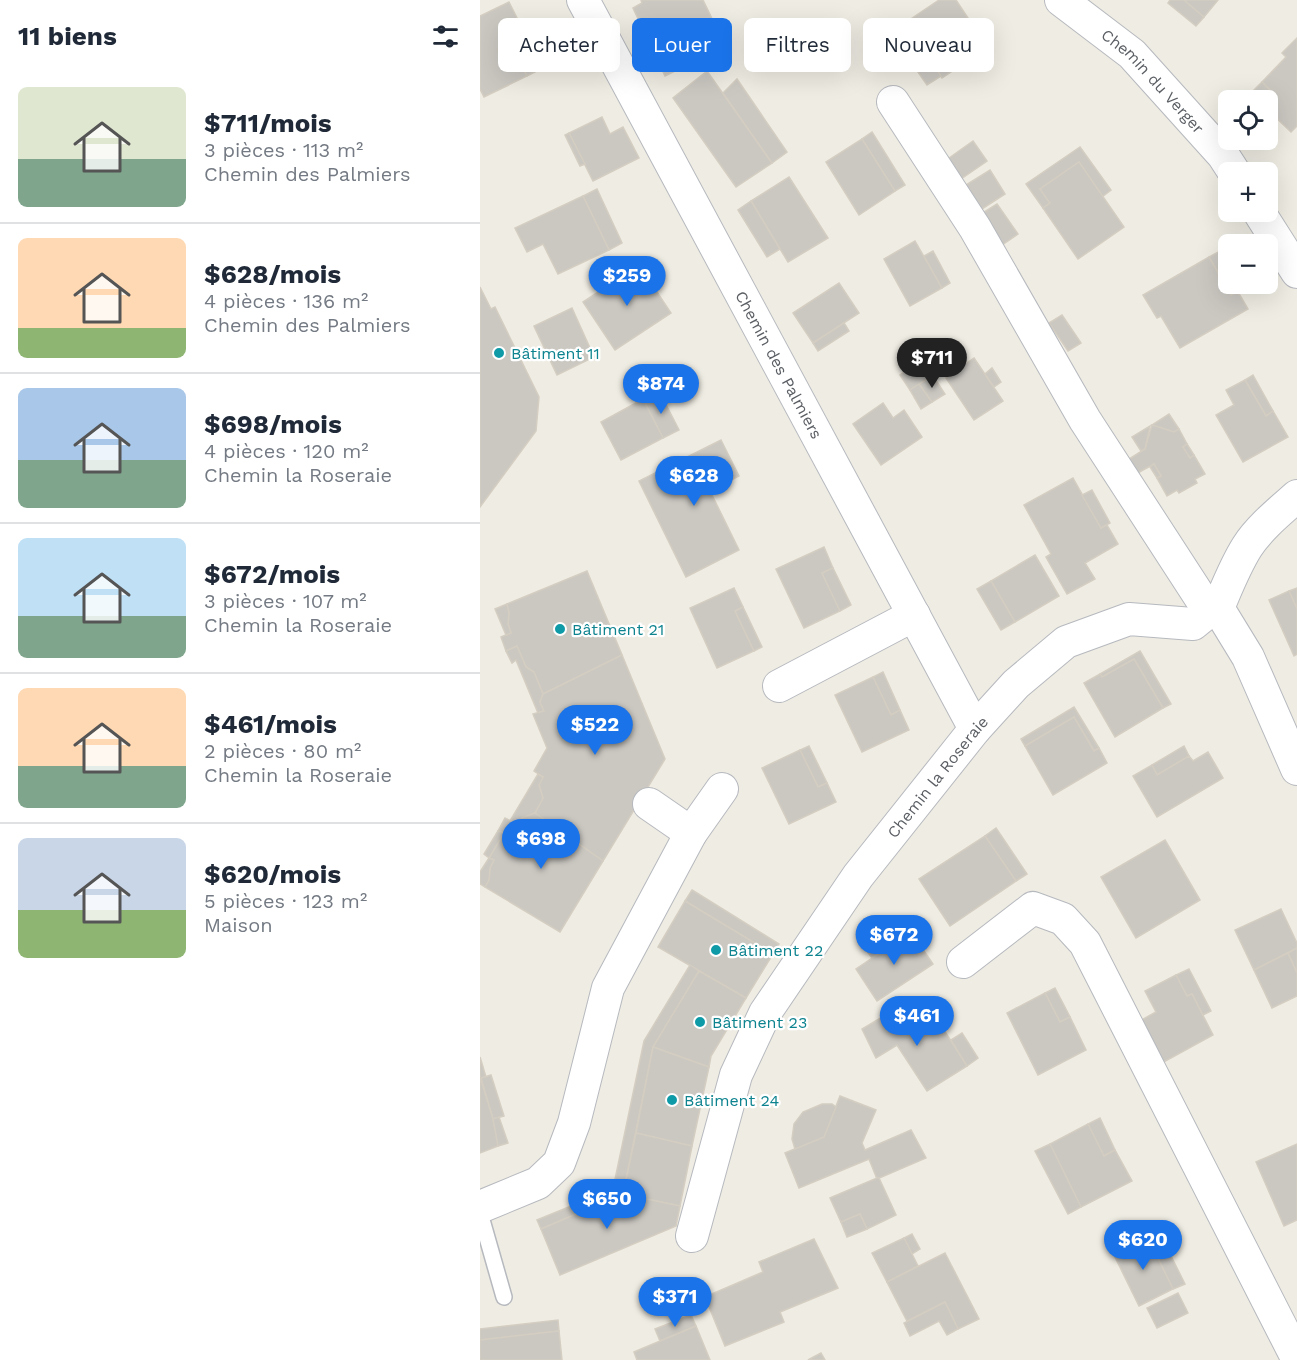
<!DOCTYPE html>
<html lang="fr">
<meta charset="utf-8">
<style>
body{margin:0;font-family:"Work Sans",sans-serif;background:#f6f6f7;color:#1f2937;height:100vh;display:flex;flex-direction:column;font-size:22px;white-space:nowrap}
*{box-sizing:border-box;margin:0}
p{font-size:20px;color:#747a83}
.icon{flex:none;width:33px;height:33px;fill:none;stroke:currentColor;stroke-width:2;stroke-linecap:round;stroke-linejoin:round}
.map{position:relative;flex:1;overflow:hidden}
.details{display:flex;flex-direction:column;background:#fff;width:480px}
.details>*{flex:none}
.top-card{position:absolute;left:18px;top:18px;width:570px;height:54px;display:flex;gap:12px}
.buttons{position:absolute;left:738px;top:90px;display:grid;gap:12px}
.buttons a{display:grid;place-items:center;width:60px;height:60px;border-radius:9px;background:#fff;box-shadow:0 6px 24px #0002;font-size:30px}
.price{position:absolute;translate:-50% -51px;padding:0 14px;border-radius:21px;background:#1a73e8;color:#fff;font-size:20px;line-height:39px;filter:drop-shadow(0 2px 3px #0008)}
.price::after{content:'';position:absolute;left:50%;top:36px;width:18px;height:14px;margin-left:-9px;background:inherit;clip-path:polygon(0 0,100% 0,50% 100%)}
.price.active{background:#222;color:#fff}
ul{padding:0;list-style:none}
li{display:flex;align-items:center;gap:18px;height:150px;padding:0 18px}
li+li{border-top:2px solid #e0e1e3}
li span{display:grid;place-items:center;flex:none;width:168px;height:120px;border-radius:9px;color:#555}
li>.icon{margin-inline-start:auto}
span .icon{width:72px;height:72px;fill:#fffc;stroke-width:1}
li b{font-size:26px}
h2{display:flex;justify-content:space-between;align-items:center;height:72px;padding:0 18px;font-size:26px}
.tag{padding:0 21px;border-radius:9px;background:#fff;box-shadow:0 6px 24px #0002;font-size:21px;line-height:54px}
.tag.active{background:#1a73e8;color:#fff}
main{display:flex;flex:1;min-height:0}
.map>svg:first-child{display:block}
.building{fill:#cbc8c2;stroke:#d4cdc1;stroke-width:1.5}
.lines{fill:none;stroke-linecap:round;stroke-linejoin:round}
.service-casing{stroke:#b6b9be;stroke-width:18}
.minor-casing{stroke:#b6b9be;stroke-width:34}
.service{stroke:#fff;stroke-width:15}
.minor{stroke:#fff;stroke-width:32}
.culture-dot{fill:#0f9aa8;stroke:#fff;stroke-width:2}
.labels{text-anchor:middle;stroke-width:4.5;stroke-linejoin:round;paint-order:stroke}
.street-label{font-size:16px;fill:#5b5f64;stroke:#fff}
.culture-label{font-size:16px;fill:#0d838f;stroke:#fff;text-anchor:start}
</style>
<main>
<section class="details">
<h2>11 biens<svg class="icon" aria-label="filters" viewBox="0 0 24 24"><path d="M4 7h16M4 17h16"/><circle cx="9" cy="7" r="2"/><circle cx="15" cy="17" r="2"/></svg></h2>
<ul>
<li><span style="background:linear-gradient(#dfe7d0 60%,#7fa58c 0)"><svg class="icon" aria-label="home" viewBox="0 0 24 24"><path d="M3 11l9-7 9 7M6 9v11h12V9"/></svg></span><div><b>$711/mois</b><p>3 pièces · 113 m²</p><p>Chemin des Palmiers</p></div></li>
<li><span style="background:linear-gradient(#ffd9b3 75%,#8fb573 0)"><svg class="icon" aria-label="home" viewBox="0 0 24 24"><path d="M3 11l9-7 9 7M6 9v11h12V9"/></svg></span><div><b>$628/mois</b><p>4 pièces · 136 m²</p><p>Chemin des Palmiers</p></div></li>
<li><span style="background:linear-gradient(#a9c7e8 60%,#7fa58c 0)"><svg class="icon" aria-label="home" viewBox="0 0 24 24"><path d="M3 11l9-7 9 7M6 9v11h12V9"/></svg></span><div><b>$698/mois</b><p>4 pièces · 120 m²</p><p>Chemin la Roseraie</p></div></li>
<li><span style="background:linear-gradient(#bfe0f5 65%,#7fa58c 0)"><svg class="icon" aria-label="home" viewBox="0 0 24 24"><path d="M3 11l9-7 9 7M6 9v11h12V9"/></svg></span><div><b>$672/mois</b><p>3 pièces · 107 m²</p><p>Chemin la Roseraie</p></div></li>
<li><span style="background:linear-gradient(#ffd9b3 65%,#7fa58c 0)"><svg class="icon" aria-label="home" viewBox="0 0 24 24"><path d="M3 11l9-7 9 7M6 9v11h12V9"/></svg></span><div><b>$461/mois</b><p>2 pièces · 80 m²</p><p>Chemin la Roseraie</p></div></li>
<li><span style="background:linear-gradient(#c9d6e8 60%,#8fb573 0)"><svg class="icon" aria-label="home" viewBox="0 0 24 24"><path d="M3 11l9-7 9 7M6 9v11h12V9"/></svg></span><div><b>$620/mois</b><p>5 pièces · 123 m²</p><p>Maison</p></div></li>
</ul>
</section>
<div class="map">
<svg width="817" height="1360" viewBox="0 0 817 1360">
<rect width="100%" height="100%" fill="#efece3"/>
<!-- building -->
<g class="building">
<polygon points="161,0 223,0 236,27 232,28 242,48 185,76 153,8 162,3"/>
<polygon points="459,0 476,0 490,21 481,27 499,53 462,78 425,23"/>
<polygon points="690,0 704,0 724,17 716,26 688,3"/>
<polygon points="704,0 738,0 724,17"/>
<polygon points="29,2 39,22 25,29 47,76 4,97 0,89 0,16"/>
<polygon points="490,21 508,47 499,53 481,27"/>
<polygon points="39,22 61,69 47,76 25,29"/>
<polygon points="425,23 461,76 447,85 411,33"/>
<polygon points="817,38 817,126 811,132 788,110 788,104 796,96 782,82 806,57 802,53"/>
<polygon points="227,71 292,163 256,187 193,98"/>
<polygon points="257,79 307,152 292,163 243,93"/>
<polygon points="782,82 796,96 788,104 788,100 777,100 770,94"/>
<polygon points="122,117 130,134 143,127 159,158 113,181 89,133"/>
<polygon points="392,132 425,185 415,191 382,139"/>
<polygon points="89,133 105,164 100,166 85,135"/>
<polygon points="382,139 415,191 379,215 346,162"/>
<polygon points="493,141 507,161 478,181 465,161"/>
<polygon points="600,147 631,190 622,197 599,162 560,189 570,203 563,208 546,184"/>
<polygon points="599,162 644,227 598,259 563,208 570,203 560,189"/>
<polygon points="510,170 525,194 502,209 486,185"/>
<polygon points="309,177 348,238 308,262 271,201"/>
<polygon points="117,189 142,243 129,250 103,196"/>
<polygon points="103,196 129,250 78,274 63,244 47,252 35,228"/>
<polygon points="271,201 300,249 287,257 258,210"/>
<polygon points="517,204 538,234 522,245 501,214"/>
<polygon points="435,241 462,288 430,306 404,259"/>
<polygon points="742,250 748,262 748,284 761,284 764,288 751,295 729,257"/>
<polygon points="453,251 470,283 462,288 444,256"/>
<polygon points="729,257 751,295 758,292 768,309 700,348 681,316 677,318 663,295"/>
<polygon points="159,265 191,313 135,350 103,302"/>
<polygon points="359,283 379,313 333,343 313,313"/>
<polygon points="0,287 11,309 15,307 59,397 56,431 0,507"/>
<polygon points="92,308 114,357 77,375 54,326"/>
<polygon points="582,315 601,343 588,351 569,323"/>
<polygon points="364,323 369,331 338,351 333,343"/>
<polygon points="494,358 523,401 494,420 466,378"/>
<polygon points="439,362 450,378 430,390 420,375"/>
<polygon points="512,368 521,382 514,387 505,374"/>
<polygon points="170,374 179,391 157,403 148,386"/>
<polygon points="773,375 793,411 786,416 765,380"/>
<polygon points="453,376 465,394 452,402 439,384"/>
<polygon points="765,380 786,416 793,411 808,437 763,462 736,415 754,405 746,390"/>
<polygon points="439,384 452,402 441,409 430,390"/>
<polygon points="179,391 199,430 183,438 163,399"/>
<polygon points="163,399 183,438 141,460 121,422"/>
<polygon points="403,403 413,418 424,410 442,437 401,465 373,424"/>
<polygon points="689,414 699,429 694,432 672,425"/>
<polygon points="672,425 694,432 699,429 707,444 703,447 710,458 714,455 725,474 715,479 717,483 699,493 697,490 687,496 677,478 681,476 674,464 654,475 646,461 665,449"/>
<polygon points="670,426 665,449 661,451 652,437"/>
<polygon points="241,440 259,476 230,491 259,550 206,577 159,481"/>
<polygon points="707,444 714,455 710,458 703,447"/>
<polygon points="674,464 681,476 677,478 670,467"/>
<polygon points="593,478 621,528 627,525 638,544 605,563 615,579 587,594 566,557 571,554 544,505"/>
<polygon points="612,490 630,523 621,528 602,495"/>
<polygon points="344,547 353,568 342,573 360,611 324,628 296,569"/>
<polygon points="555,555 579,596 535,622 511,581"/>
<polygon points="353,568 371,605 360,611 342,573"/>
<polygon points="107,571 142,655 63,694 54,672 46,667 37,646 26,651 21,637 31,633 28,624 29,613 27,604"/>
<polygon points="511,581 535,622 521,630 497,589"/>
<polygon points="254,588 263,607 255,611 274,651 237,668 210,608"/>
<polygon points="817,588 817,609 809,591"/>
<polygon points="809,591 817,609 817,654 814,656 789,600"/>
<polygon points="27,604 29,613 28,624 31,633 26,635 15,609"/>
<polygon points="263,607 282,647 274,651 255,611"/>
<polygon points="37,646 46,667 54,672 63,694 60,702 64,711 58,713 36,660 32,663 26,651"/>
<polygon points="660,651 691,704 683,708 654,659 622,677 620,674"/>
<polygon points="142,655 185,759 123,861 55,813 63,798 59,785 63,777 54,771 67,748 53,714 64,711 60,702 63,694"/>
<polygon points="654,659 683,708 635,737 604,683 620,674 622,677"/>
<polygon points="403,672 420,710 411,715 393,677"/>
<polygon points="393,677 411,715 420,710 429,730 382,752 355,695"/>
<polygon points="594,707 619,748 614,751 594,717 545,746 541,739"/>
<polygon points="594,717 614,751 619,748 627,763 573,795 545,746"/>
<polygon points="329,746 347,783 338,787 320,750"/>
<polygon points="704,746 709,756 677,775 672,765"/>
<polygon points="320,750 338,787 347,783 356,802 309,824 282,768"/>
<polygon points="728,752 743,778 677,817 653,776 672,765 677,775 709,756 713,761"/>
<polygon points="58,774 63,777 59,785 63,798 55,813 42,818 38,825 30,821"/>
<polygon points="55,813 123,861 80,932 5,887 9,880 10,868 14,860 9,858 24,833 18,831 25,818 38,825 42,818"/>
<polygon points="516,828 547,874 536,881 505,836"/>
<polygon points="18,831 24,833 9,858 4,854"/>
<polygon points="505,836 536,881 470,926 439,879"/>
<polygon points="685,840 720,900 656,938 621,877"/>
<polygon points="9,858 14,860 10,868 9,880 5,887 0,884 0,872"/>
<polygon points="212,890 299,944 293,954 205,901"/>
<polygon points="205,901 293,954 266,998 178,947"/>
<polygon points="801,909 817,943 817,948 774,970 755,930"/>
<polygon points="406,932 414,943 392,958 383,946"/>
<polygon points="431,932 453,964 397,1001 376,969"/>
<polygon points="817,948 817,973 808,953"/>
<polygon points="808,953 817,973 817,996 792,1008 774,970"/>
<polygon points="210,965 219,971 173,1047 143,1194 61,1229 57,1220 133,1189 164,1041"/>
<polygon points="709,969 731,1011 723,1015 712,994 707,996 696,975"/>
<polygon points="219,971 266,998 231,1056 229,1067 173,1047"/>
<polygon points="696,975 707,996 712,994 733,1035 680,1064 658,1022 676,1012 665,991"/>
<polygon points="575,988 590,1017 580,1022 565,993"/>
<polygon points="565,993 580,1022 590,1017 606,1050 558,1075 527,1013"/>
<polygon points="414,1010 430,1032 455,1016 487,1066 447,1091 417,1045 396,1058 382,1029"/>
<polygon points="482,1033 498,1058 487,1066 471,1040"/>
<polygon points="173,1047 229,1067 212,1146 156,1133"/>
<polygon points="0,1057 6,1077 1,1078 0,1077"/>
<polygon points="11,1075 24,1116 13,1119 1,1078"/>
<polygon points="0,1077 17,1132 18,1146 0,1153"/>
<polygon points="360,1096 396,1110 382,1143 385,1150 431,1130 446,1158 397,1179 389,1159 319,1188 305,1153 344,1137"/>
<polygon points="342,1104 352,1104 356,1107 344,1137 315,1149 312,1139 314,1124 323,1112"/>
<polygon points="19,1117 28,1143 18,1146 13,1119"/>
<polygon points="620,1118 635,1150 624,1156 608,1124"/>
<polygon points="608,1124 624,1156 635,1150 652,1181 601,1207 570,1144"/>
<polygon points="156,1133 212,1146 200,1206 143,1194"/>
<polygon points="570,1144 601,1207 588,1214 555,1151"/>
<polygon points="817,1144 817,1220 804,1226 776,1162"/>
<polygon points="397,1178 399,1178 416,1215 387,1229 380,1214 361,1222 350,1198"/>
<polygon points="143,1194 200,1206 196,1226 80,1275 61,1229"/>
<polygon points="380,1214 387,1229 367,1237 361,1222"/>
<polygon points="678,1230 705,1284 693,1289 667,1236"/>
<polygon points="432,1234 440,1249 432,1254 424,1238"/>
<polygon points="667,1236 693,1289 659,1306 633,1253"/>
<polygon points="424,1238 438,1266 407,1282 392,1253"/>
<polygon points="334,1239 358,1288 300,1312 304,1322 245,1346 225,1297 283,1272 279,1262"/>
<polygon points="465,1253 499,1319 478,1329 465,1302 427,1321 407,1282"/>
<polygon points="698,1293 708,1313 677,1328 667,1308"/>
<polygon points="465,1302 478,1329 467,1335 459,1321 430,1336 424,1323"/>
<polygon points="211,1315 216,1326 180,1341 175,1329"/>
<polygon points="78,1320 79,1331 0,1340 0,1329"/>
<polygon points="216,1326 230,1360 157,1360 154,1352"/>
<polygon points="79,1331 82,1360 0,1360 0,1340"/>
<polygon points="341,1353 345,1360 328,1360"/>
</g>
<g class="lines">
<!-- service casing -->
<g class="service-casing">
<polyline id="service" points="0,1213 24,1297"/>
</g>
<!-- minor casing -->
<g class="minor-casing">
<g id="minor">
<path id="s1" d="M103,0L495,729"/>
<path id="s2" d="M581,0L652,54L743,155L754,172"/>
<polyline points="413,102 495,228 605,420 729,611"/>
<polyline points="779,212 817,272"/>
<polyline points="738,608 768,657 817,769"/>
<path d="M738,608C747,587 755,566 767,547C779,528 800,511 817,496"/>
<polyline points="299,686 434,615"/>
<polyline points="169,804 211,833"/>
<polyline points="483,962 553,908 583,919 605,943 817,1358"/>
<polyline points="0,1207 58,1183 79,1163 94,1123 128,988 211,833 242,789"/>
<path id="s3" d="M212,1236L256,1075L285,1013L378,876L495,729L536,684L586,642L649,619L713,624L729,611L738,608"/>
</g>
</g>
<!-- service -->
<use href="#service" class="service"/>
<!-- minor -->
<use href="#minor" class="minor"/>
</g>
<!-- markers -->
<g class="culture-dot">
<circle cx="19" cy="353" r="6"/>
<circle cx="80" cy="629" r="6"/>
<circle cx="236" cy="950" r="6"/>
<circle cx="220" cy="1022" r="6"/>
<circle cx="192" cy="1100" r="6"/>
</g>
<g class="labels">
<!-- street labels -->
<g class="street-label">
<text dy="6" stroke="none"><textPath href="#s2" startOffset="123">Chemin du Verger</textPath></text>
<text dy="6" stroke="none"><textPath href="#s1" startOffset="414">Chemin des Palmiers</textPath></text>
<text dy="6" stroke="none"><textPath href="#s3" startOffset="528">Chemin la Roseraie</textPath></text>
</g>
<!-- culture labels -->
<g class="culture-label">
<text x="31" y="359">Bâtiment 11</text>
<text x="92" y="635">Bâtiment 21</text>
<text x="248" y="956">Bâtiment 22</text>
<text x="232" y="1028">Bâtiment 23</text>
<text x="204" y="1106">Bâtiment 24</text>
</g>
</g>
</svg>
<div class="buttons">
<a><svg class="icon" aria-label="locate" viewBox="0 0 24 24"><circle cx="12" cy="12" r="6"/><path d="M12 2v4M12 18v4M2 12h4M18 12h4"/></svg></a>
<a>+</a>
<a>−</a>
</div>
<b class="price" style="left:147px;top:307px">$259</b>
<b class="price active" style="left:452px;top:389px">$711</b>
<b class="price" style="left:181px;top:415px">$874</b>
<b class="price" style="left:214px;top:507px">$628</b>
<b class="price" style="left:115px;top:756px">$522</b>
<b class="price" style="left:61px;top:870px">$698</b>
<b class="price" style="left:414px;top:966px">$672</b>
<b class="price" style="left:437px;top:1047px">$461</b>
<b class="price" style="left:127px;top:1230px">$650</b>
<b class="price" style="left:663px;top:1271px">$620</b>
<b class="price" style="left:195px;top:1328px">$371</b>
<div class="top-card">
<a class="tag">Acheter</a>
<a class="tag active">Louer</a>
<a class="tag">Filtres</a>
<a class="tag">Nouveau</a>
</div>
</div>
</main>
